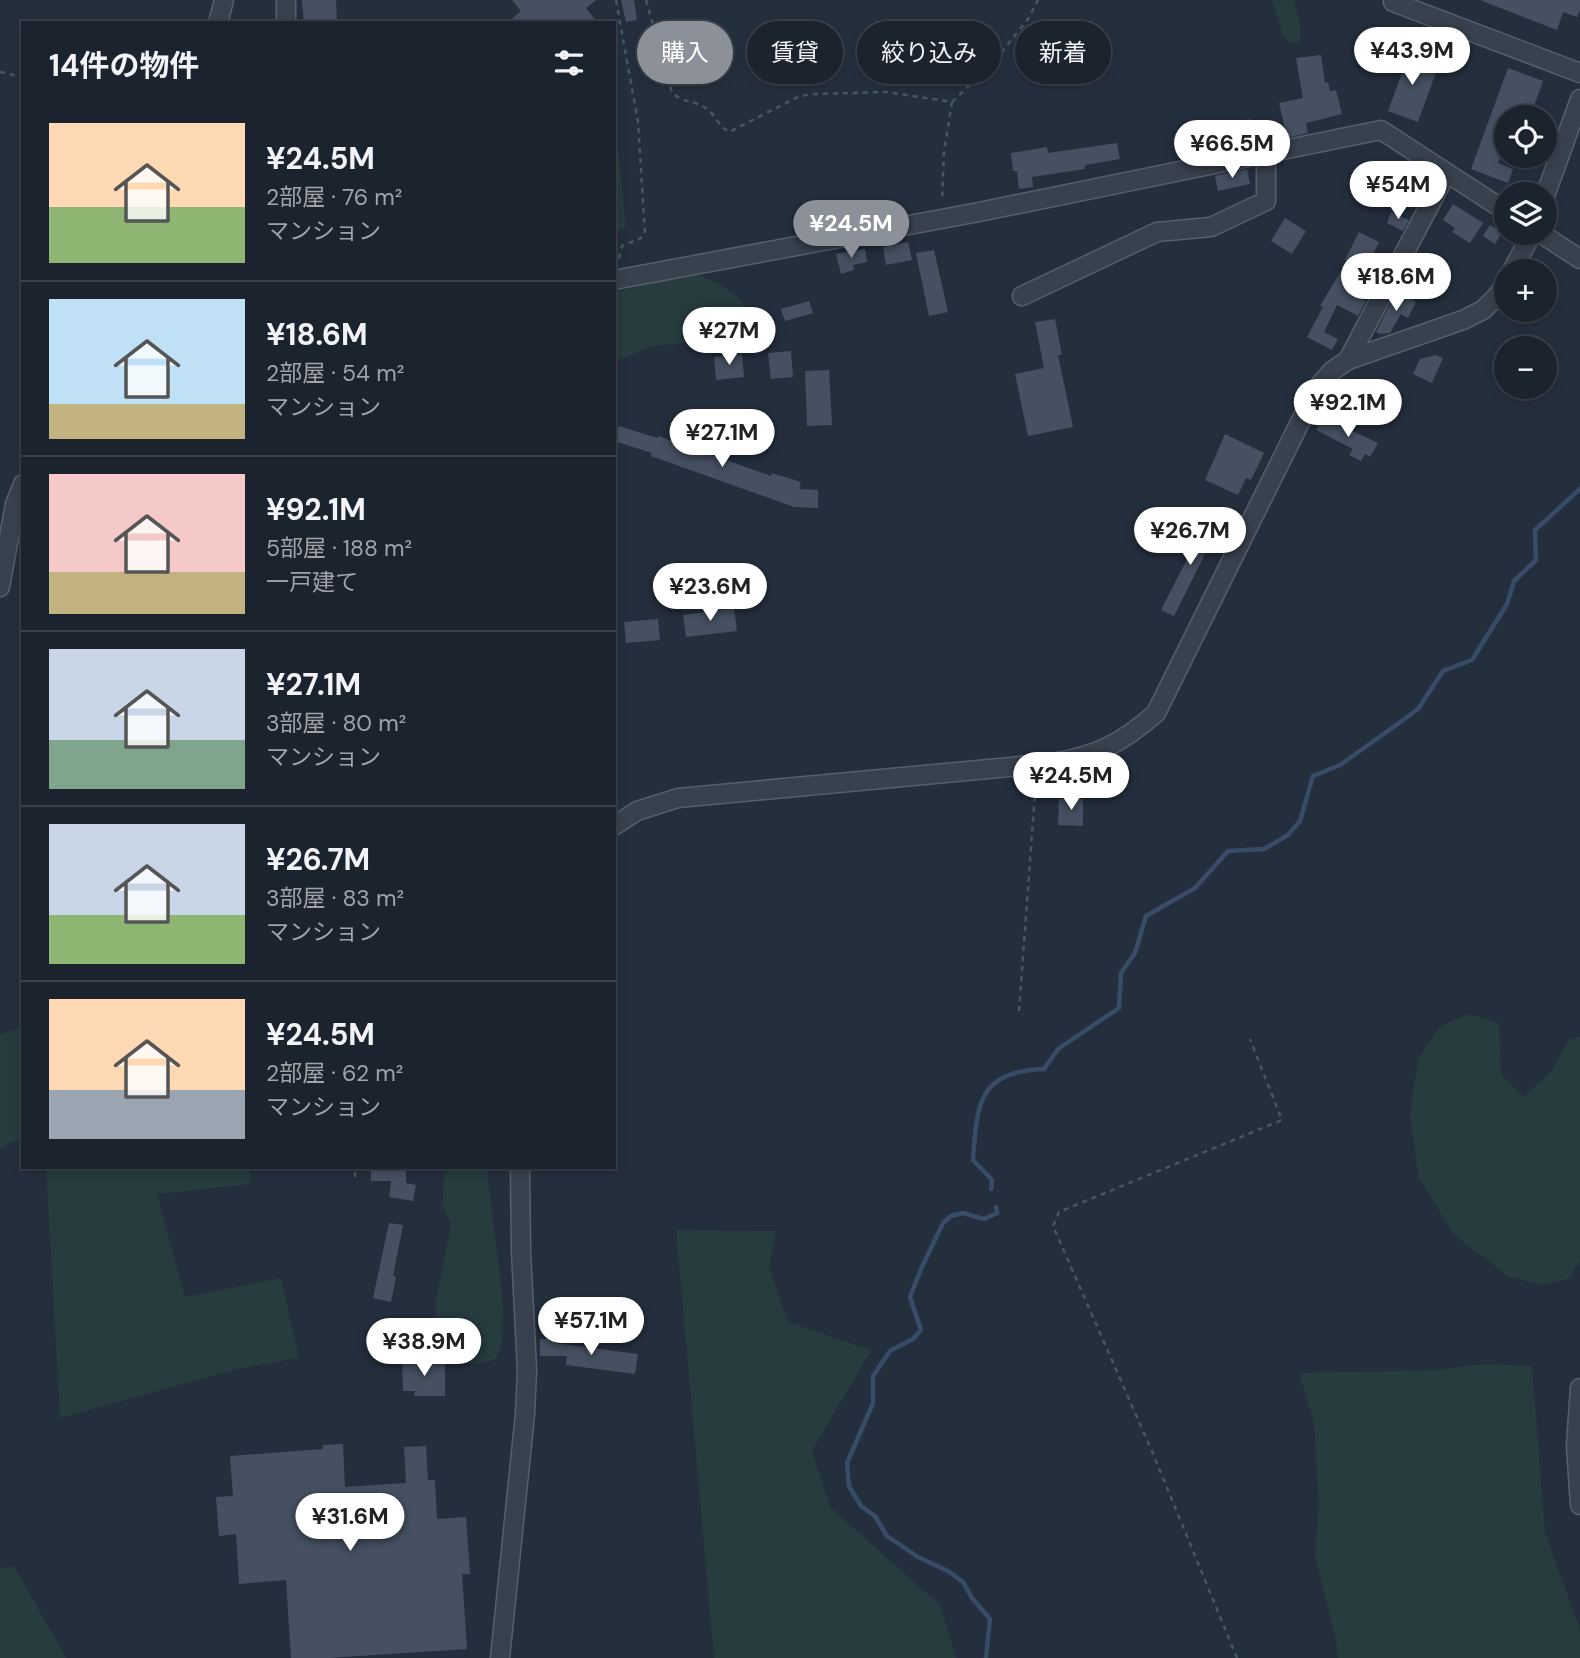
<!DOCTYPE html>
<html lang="ja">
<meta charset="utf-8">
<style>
body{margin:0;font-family:"DM Sans","Noto Sans JP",sans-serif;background:#242b36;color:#f1f3f6;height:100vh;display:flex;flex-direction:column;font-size:26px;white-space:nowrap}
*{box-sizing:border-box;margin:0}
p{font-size:23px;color:#a0a4aa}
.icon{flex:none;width:38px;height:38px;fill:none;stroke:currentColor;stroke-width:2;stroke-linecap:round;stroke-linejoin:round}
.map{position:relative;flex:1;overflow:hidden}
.side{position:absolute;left:21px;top:21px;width:595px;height:1148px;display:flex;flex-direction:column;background:#1b232e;border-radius:0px;box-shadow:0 4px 10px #0003,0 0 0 2px #39404a}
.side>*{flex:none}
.guide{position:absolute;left:637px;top:21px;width:665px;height:63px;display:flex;gap:14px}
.controls{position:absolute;left:1494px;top:105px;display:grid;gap:14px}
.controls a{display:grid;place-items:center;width:63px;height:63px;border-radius:50%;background:#1b232e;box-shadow:0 4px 10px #0003,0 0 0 2px #39404a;font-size:35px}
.price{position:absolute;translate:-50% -60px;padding:0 16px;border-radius:24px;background:#fff;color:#222;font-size:23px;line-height:46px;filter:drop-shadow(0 2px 4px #0008)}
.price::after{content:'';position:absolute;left:50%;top:42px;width:21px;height:16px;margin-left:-10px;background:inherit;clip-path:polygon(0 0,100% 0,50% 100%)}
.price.current{background:#8c9099;color:#fff}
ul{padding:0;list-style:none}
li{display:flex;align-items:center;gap:21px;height:175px;padding:0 28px}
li+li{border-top:2px solid #39404a}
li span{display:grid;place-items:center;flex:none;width:196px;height:140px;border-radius:0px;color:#555}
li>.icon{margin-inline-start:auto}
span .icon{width:84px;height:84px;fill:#fffc;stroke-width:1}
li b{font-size:30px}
h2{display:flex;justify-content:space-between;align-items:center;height:84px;padding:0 28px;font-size:30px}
.pill{padding:0 24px;border-radius:32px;background:#1b232e;box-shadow:0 4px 10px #0003,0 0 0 2px #39404a;font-size:24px;line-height:63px}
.pill.current{background:#8c9099;color:#fff}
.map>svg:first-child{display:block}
.green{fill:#263c3f}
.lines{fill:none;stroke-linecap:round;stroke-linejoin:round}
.stream{stroke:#394c67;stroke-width:4.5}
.building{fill:#455162}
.minor-casing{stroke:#565f6c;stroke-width:21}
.path{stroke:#44595c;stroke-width:2.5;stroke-dasharray:5 5;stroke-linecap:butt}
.minor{stroke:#38414e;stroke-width:18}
</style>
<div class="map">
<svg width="1580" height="1658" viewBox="0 0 1580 1658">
<rect width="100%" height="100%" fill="#242f3e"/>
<!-- green -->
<g class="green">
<polygon points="1272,0 1294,0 1300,23 1300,41 1292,43 1283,36"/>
<polygon points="614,111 626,227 614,232"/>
<polygon points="693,273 720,284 742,301 746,324 726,339 653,346 614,362 614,292"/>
<polygon points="1469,1014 1499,1023 1501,1074 1523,1097 1550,1073 1569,1039 1580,1037 1580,1261 1569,1279 1540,1285 1508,1276 1454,1235 1418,1176 1410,1113 1418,1059 1439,1027"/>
<polygon points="23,1027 23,1140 10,1142 0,1149 0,1034"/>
<polygon points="46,1167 250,1167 251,1184 157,1194 185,1297 281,1278 299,1358 237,1369 60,1418"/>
<polygon points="445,1167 487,1167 503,1304 502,1342 496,1359 479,1364 457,1363 437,1334 436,1301 451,1225 442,1204"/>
<polygon points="676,1230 776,1231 769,1266 788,1322 871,1350 812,1451 830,1507 940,1605 956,1658 714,1658"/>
<polygon points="1486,1364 1532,1366 1545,1532 1580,1630 1580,1658 1338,1658 1336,1640 1315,1556 1319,1504 1314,1423 1299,1373 1433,1370"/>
<polygon points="14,1566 66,1658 0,1658 0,1568"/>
</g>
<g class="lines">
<!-- stream -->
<g class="stream">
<path d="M991,1189L992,1180L973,1160C977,1103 978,1072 1044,1069L1058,1049L1119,1008L1121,973L1135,953L1146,916L1195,888L1228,851L1264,849L1288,835L1300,821L1313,776L1340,765L1399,723L1418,709L1443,671L1472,660L1507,604L1514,581L1536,560L1535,530L1580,489"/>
<polyline points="986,1658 990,1619 972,1598 963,1582 948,1571 918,1557 887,1536 875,1516 861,1506 849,1486 847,1463 873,1403 873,1376 890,1351 913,1339 921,1330 910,1297 921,1269 943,1223 951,1216 963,1213 984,1219 997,1213 996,1207"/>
</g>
</g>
<!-- building -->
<g class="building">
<polygon points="302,0 336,0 337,23 304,23"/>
<polygon points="512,0 596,0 586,8 598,23 507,23 521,11"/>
<polygon points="621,0 634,0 637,20 626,22"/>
<polygon points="1480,0 1580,0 1580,10 1577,17 1563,12 1557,30"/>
<polygon points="1399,53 1438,67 1418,122 1388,111 1403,70 1394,67"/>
<polygon points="1321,55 1325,83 1328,82 1330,91 1336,90 1342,114 1306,123 1308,133 1287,138 1279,103 1303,98 1296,58"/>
<polygon points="1508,68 1543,81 1530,117 1507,117 1507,139 1498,163 1513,169 1508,183 1471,169"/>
<polygon points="1250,119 1254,138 1227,143 1223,124"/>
<polygon points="1117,143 1120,159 1085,165 1085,169 1032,177 1033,187 1019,189 1017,171 1013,171 1011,153 1047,147 1048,153"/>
<polygon points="1377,160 1404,177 1391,197 1364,180"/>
<polygon points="1247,169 1250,184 1218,191 1215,176"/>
<polygon points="1453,204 1483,223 1470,243 1452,232 1455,228 1443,220"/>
<polygon points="1391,212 1409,220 1403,231 1387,223"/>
<polygon points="1285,218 1306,231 1292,254 1271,241"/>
<polygon points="1490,225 1502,232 1495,244 1483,236"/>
<polygon points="1359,232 1379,242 1365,270 1359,267 1346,290 1366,301 1358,316 1337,305 1324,332 1338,339 1332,350 1307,337 1323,307 1320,306 1347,261 1345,260"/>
<polygon points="908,242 912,260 886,265 883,247"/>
<polygon points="865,249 867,262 853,265 854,270 841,274 836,254"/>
<polygon points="934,250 948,312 929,316 916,253"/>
<polygon points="1396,293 1416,302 1408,318 1401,314 1390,333 1380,334 1376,332"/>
<polygon points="809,301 813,313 785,321 781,309"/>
<polygon points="1055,319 1062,355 1058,355 1073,427 1028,436 1015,374 1044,368 1035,322"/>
<polygon points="791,351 793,377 771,379 768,353"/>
<polygon points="742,354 744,377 716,380 714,357"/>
<polygon points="1435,355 1443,358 1432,383 1413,374 1420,359"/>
<polygon points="829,370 832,425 807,426 805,371"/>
<polygon points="1357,382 1379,392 1371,410 1348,399"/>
<polygon points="1323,417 1378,443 1370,457 1365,454 1361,461 1349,455 1353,449 1316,430"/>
<polygon points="619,426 657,438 658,436 771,476 772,473 801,482 799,489 818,490 818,508 794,507 651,456 652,453 614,441"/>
<polygon points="1225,434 1264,453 1251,480 1246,478 1238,495 1205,480"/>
<polygon points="1208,518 1220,524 1174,616 1161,610"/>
<polygon points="734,608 737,631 686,637 683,615"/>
<polygon points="658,619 660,640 626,643 624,622"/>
<polygon points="1059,799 1083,799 1083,826 1058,825"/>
<polygon points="406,1168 406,1183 416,1185 413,1201 389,1197 391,1181 371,1181 371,1169"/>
<polygon points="389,1223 403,1225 393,1276 396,1277 391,1302 373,1298"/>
<polygon points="540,1339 555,1339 555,1343 638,1354 635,1374 566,1365 567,1356 540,1356"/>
<polygon points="402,1361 445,1361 445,1396 414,1396 415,1391 403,1391"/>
<polygon points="343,1444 345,1487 406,1483 404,1447 426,1446 428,1480 435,1480 437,1519 466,1517 470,1574 462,1574 467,1649 328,1658 291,1658 286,1580 239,1584 236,1534 219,1536 216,1497 233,1496 230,1456 323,1449 323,1445"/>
</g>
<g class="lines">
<!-- minor casing -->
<g class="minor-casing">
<g id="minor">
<polyline points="286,0 286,23"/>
<polyline points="1393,2 1580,73"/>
<polyline points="218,23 224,0"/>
<polyline points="1545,196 1580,99"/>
<polyline points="1540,233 1580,259"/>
<polyline points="1512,271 1532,233"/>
<polyline points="614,280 979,212 1381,130 1507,212"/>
<polyline points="1022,296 1157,232 1211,227 1266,201 1266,153"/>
<polyline points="1348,360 1446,174"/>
<polyline points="0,587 15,504 23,484"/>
<path d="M614,826L637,811L678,798L1052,763C1097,756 1122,743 1156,713L1317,388L1332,371L1348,360L1463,320L1483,310L1498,295L1507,281"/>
<polyline points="1580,1388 1576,1446 1580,1505"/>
<polyline points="500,1658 525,1414 527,1370 521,1251 520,1167"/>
</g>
</g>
<!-- path -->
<g class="path">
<polyline points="616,0 638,122 645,233 641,238 622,246 618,263"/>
<path d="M646,0L672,93C686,104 693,100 704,107C715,113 717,125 729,132L800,96L814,94L886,92L952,102L944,152L942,201"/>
<polyline points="0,72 23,77"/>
<polyline points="952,102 993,63 1028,19 1038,0"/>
<polyline points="1019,1011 1036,780"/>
<polyline points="355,1177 355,1167"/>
<polyline points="1237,1658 1154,1456 1053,1226 1059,1212 1282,1120 1250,1039"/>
</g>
<!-- minor -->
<use href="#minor" class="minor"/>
</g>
</svg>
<div class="controls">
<a><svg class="icon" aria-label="locate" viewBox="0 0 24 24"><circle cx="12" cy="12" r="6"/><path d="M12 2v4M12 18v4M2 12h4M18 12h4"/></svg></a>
<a><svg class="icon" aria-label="layers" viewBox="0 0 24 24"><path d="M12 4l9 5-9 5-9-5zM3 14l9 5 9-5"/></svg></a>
<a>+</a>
<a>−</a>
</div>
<b class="price" style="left:1412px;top:87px">¥43.9M</b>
<b class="price" style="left:1232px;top:180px">¥66.5M</b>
<b class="price" style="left:1398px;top:221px">¥54M</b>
<b class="price current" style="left:851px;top:260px">¥24.5M</b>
<b class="price" style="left:1396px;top:313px">¥18.6M</b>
<b class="price" style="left:729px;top:367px">¥27M</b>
<b class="price" style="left:1348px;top:439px">¥92.1M</b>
<b class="price" style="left:722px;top:469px">¥27.1M</b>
<b class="price" style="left:1190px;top:567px">¥26.7M</b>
<b class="price" style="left:710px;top:623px">¥23.6M</b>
<b class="price" style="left:1071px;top:812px">¥24.5M</b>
<b class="price" style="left:591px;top:1357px">¥57.1M</b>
<b class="price" style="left:424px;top:1378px">¥38.9M</b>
<b class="price" style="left:350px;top:1553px">¥31.6M</b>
<div class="guide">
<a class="pill current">購入</a>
<a class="pill">賃貸</a>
<a class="pill">絞り込み</a>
<a class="pill">新着</a>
</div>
<section class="side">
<h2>14件の物件<svg class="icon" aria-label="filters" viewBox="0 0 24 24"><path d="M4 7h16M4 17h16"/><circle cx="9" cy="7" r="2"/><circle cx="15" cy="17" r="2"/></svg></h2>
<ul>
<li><span style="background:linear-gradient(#ffd9b3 60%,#8fb573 0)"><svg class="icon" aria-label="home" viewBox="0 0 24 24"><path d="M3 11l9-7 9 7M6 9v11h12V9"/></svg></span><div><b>¥24.5M</b><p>2部屋 · 76 m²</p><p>マンション</p></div></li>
<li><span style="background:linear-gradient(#bfe0f5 75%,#c2b280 0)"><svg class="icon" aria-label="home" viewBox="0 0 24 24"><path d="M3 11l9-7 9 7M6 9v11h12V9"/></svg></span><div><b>¥18.6M</b><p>2部屋 · 54 m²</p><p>マンション</p></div></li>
<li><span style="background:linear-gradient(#f6c9c9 70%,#c2b280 0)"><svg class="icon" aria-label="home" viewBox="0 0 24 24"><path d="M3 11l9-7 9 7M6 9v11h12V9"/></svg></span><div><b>¥92.1M</b><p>5部屋 · 188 m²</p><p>一戸建て</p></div></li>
<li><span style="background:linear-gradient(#c9d6e8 65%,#7fa58c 0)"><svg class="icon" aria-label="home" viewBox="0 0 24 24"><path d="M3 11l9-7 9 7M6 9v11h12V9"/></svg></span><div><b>¥27.1M</b><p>3部屋 · 80 m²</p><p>マンション</p></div></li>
<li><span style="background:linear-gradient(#c9d6e8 65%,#8fb573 0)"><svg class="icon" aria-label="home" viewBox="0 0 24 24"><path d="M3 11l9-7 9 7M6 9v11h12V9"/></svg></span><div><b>¥26.7M</b><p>3部屋 · 83 m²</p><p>マンション</p></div></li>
<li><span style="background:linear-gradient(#ffd9b3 65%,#9aa5b1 0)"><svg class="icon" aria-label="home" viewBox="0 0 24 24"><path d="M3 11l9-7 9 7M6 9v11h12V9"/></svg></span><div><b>¥24.5M</b><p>2部屋 · 62 m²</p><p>マンション</p></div></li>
</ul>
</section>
</div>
